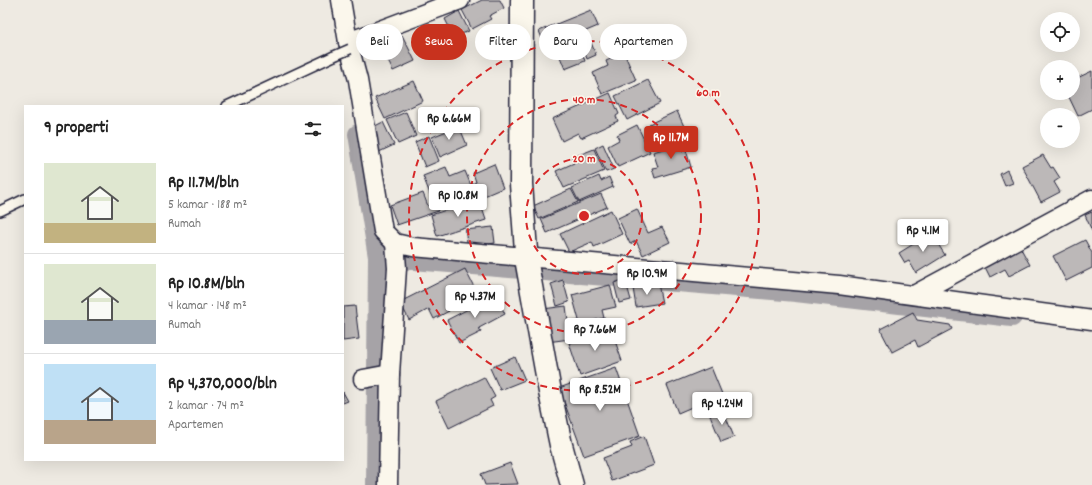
<!DOCTYPE html>
<html lang="id">
<meta charset="utf-8">
<style>
body{margin:0;font-family:Dekko,sans-serif;background:#f2f2f2;color:#222;height:100vh;display:flex;flex-direction:column;font-size:15px;white-space:nowrap}
*{box-sizing:border-box;margin:0}
p{font-size:13px;color:#767676}
.icon{flex:none;width:22px;height:22px;fill:none;stroke:currentColor;stroke-width:2;stroke-linecap:round;stroke-linejoin:round}
.map{position:relative;flex:1;overflow:hidden}
.sheet{position:absolute;left:24px;top:105px;width:320px;height:356px;display:flex;flex-direction:column;background:#fff;border-radius:0px;box-shadow:0 4px 16px #0002}
.sheet>*{flex:none}
.top-card{position:absolute;left:356px;top:24px;width:380px;height:36px;display:flex;gap:8px}
.buttons{position:absolute;left:1040px;top:12px;display:grid;gap:8px}
.buttons a{display:grid;place-items:center;width:40px;height:40px;border-radius:50%;background:#fff;box-shadow:0 4px 16px #0002;font-size:20px}
.price{position:absolute;translate:-50% -34px;padding:0 9px;border-radius:4px;background:#fff;color:#222;font-size:13px;line-height:26px;filter:drop-shadow(0 1px 2px #0008)}
.price::after{content:'';position:absolute;left:50%;top:24px;width:12px;height:9px;margin-left:-6px;background:inherit;clip-path:polygon(0 0,100% 0,50% 100%)}
.price.selected{background:#c8321e;color:#fff}
ul{padding:0;list-style:none}
li{display:flex;align-items:center;gap:12px;height:100px;padding:0 20px}
li+li{border-top:1px solid #e0e0e0}
li span{display:grid;place-items:center;flex:none;width:112px;height:80px;border-radius:0px;color:#555}
li>.icon{margin-inline-start:auto}
span .icon{width:48px;height:48px;fill:#fffc;stroke-width:1}
li b{font-size:17px}
h2{display:flex;justify-content:space-between;align-items:center;height:48px;padding:0 20px;font-size:17px}
.chip{padding:0 14px;border-radius:18px;background:#fff;box-shadow:0 4px 16px #0002;font-size:14px;line-height:36px}
.chip.selected{background:#c8321e;color:#fff}
.map>svg:first-child{display:block}
.lines{fill:none;stroke-linecap:round;stroke-linejoin:round}
.canal{stroke:#a6a3a7;stroke-width:20}
.building{fill:#bcb8b8;stroke:#22223b}
.service-casing{stroke:#22223b;stroke-width:12}
.minor-casing{stroke:#22223b;stroke-width:21}
.primary-casing{stroke:#22223b;stroke-width:25}
.service{stroke:#fbf7ec;stroke-width:9}
.minor{stroke:#fbf7ec;stroke-width:18}
.primary{stroke:#fbf7ec;stroke-width:22}
.service-bridge-casing{stroke:#22223b;stroke-width:12;stroke-linecap:butt}
.service-bridge{stroke:#fbf7ec;stroke-width:9}
.ring{fill:none;stroke:#d62828;stroke-width:2;stroke-dasharray:7 5}
.centre{fill:#d62828;stroke:#fbf7ec;stroke-width:2}
.ring-label{font-size:12px;text-anchor:middle;font-weight:bold;fill:#d62828;stroke:#fbf7ec;stroke-width:3;stroke-linejoin:round;paint-order:stroke}
</style>
<div class="map">
<svg width="1092" height="485" viewBox="0 0 1092 485">
<rect width="100%" height="100%" fill="#eeeae2"/>
<filter id="ink" filterUnits="userSpaceOnUse"><feTurbulence type="fractalNoise" baseFrequency=".025" numOctaves="2"/><feDisplacementMap in="SourceGraphic" scale="8" xChannelSelector="R" yChannelSelector="G"/><feConvolveMatrix kernelMatrix="1 2 1 2 8 2 1 2 1" color-interpolation-filters="sRGB"/></filter>
<g filter="url(#ink)">
<g class="lines">
<!-- canal -->
<g class="canal">
<polyline points="358,134 378,257 796,292 1012,317"/>
<polyline points="376,485 378,257"/>
</g>
</g>
<!-- building -->
<g class="building">
<polygon points="482,0 500,0 504,8 489,16 491,19 472,29 462,10"/>
<polygon points="591,10 598,26 546,48 539,31"/>
<polygon points="459,11 469,31 454,37 445,19"/>
<polygon points="402,35 415,61 393,71 380,45"/>
<polygon points="588,35 596,55 587,59 580,38"/>
<polygon points="577,39 585,61 565,69 556,47"/>
<polygon points="624,53 636,80 602,94 593,73 608,66 606,61"/>
<polygon points="1092,71 1092,109 1078,116 1067,93 1073,93 1073,80"/>
<polygon points="648,80 660,103 627,120 615,96"/>
<polygon points="414,81 423,101 385,119 375,98"/>
<polygon points="610,93 619,114 616,116 618,121 581,138 578,133 562,141 552,119"/>
<polygon points="677,111 688,135 660,148 649,124"/>
<polygon points="406,112 416,136 398,144 387,120"/>
<polygon points="383,122 394,145 379,152 369,129"/>
<polygon points="637,125 650,152 618,167 608,146 619,140 617,135"/>
<polygon points="459,126 467,145 440,157 432,137"/>
<polygon points="429,136 439,161 425,167 415,142"/>
<polygon points="684,143 691,167 655,178 652,168 658,167 653,152"/>
<polygon points="603,144 614,169 606,172 595,148"/>
<polygon points="594,149 604,171 564,188 556,171 574,163 571,158"/>
<polygon points="1043,155 1051,168 1053,167 1060,178 1054,182 1060,192 1041,202 1022,166"/>
<polygon points="494,164 503,188 482,197 481,194 476,196 472,184 476,182 473,173"/>
<polygon points="446,167 450,177 465,171 475,195 449,205 442,189 430,194 423,176"/>
<polygon points="1007,170 1013,183 1005,186 1000,174"/>
<polygon points="599,176 601,181 609,177 613,187 579,202 572,188"/>
<polygon points="571,189 578,202 539,219 533,206"/>
<polygon points="423,193 428,206 435,203 438,211 397,225 390,205"/>
<polygon points="601,194 607,207 547,233 541,219"/>
<polygon points="479,199 486,220 437,236 431,215"/>
<polygon points="637,209 648,233 662,227 670,242 643,255 636,241 630,244 618,218"/>
<polygon points="611,210 622,234 594,247 592,242 569,252 560,234"/>
<polygon points="1092,212 1092,231 1085,215"/>
<polygon points="493,227 495,243 468,247 465,230"/>
<polygon points="931,233 945,255 916,273 909,261 905,263 899,253"/>
<polygon points="1085,240 1092,253 1092,268 1066,281 1053,256"/>
<polygon points="1019,245 1030,265 1009,276 1005,269 990,277 983,263"/>
<polygon points="465,269 475,289 446,304 449,311 434,319 429,309 409,320 400,302"/>
<polygon points="625,279 631,300 619,303 614,283"/>
<polygon points="563,280 569,302 557,306 551,284"/>
<polygon points="658,284 662,303 636,307 633,288"/>
<polygon points="610,285 616,307 602,310 604,318 580,324 572,295"/>
<polygon points="495,295 505,314 479,328 481,332 459,343 447,320"/>
<polygon points="355,306 359,339 343,341 343,307"/>
<polygon points="566,306 568,322 578,321 580,336 569,337 570,339 547,342 543,309"/>
<polygon points="913,312 917,320 950,325 952,329 918,347 915,340 892,352 880,329"/>
<polygon points="611,329 622,361 580,376 569,343"/>
<polygon points="515,357 525,380 500,390 490,368"/>
<polygon points="711,367 722,394 678,413 667,385"/>
<polygon points="616,368 640,436 584,456 559,388"/>
<polygon points="484,377 495,397 490,400 493,406 449,428 436,401"/>
<polygon points="343,392 348,401 343,403"/>
<polygon points="723,410 734,437 721,442 710,415"/>
<polygon points="644,436 654,465 612,481 603,458 632,447 630,442"/>
<polygon points="510,463 518,484 485,485 481,474"/>
</g>
<g class="lines">
<!-- service casing -->
<g class="service-casing">
<g id="service">
<polyline points="227,106 334,56"/>
<polyline points="0,211 25,199"/>
</g>
</g>
<!-- minor casing -->
<g class="minor-casing">
<g id="minor">
<polyline points="341,0 348,42"/>
<polyline points="460,0 348,42 358,80 383,231 395,243 413,247 839,285 1092,320"/>
<polyline points="914,295 1092,199"/>
<polyline points="363,379 390,374"/>
<polyline points="388,485 390,374 397,268 395,243"/>
</g>
</g>
<!-- primary casing -->
<g class="primary-casing">
<polyline id="primary" points="522,0 521,184 527,264 550,392 561,445 572,485"/>
</g>
<!-- service -->
<use href="#service" class="service"/>
<!-- minor -->
<use href="#minor" class="minor"/>
<!-- primary -->
<use href="#primary" class="primary"/>
<!-- service-bridge casing -->
<g class="service-bridge-casing">
<polyline id="service-bridge" points="334,56 350,49"/>
</g>
<!-- service-bridge -->
<use href="#service-bridge" class="service-bridge"/>
</g>
</g>
<!-- distance rings -->
<g class="ring">
<circle cx="584" cy="216" r="58"/>
<circle cx="584" cy="216" r="117"/>
<circle cx="584" cy="216" r="175"/>
</g>
<circle cx="584" cy="216" r="6" class="centre"/>
<g class="ring-label">
<text x="708" y="96">60 m</text>
<text x="584" y="103">40 m</text>
<text x="584" y="162">20 m</text>
</g>
</svg>
<div class="buttons">
<a><svg class="icon" aria-label="locate" viewBox="0 0 24 24"><circle cx="12" cy="12" r="6"/><path d="M12 2v4M12 18v4M2 12h4M18 12h4"/></svg></a>
<a>+</a>
<a>−</a>
</div>
<b class="price" style="left:449px;top:141px">Rp 6.66M</b>
<b class="price selected" style="left:671px;top:160px">Rp 11.7M</b>
<b class="price" style="left:458px;top:218px">Rp 10.8M</b>
<b class="price" style="left:923px;top:253px">Rp 4.1M</b>
<b class="price" style="left:647px;top:296px">Rp 10.9M</b>
<b class="price" style="left:475px;top:319px">Rp 4.37M</b>
<b class="price" style="left:595px;top:352px">Rp 7.66M</b>
<b class="price" style="left:600px;top:412px">Rp 8.52M</b>
<b class="price" style="left:722px;top:426px">Rp 4.24M</b>
<div class="top-card">
<a class="chip">Beli</a>
<a class="chip selected">Sewa</a>
<a class="chip">Filter</a>
<a class="chip">Baru</a>
<a class="chip">Apartemen</a>
</div>
<section class="sheet">
<h2>9 properti<svg class="icon" aria-label="filters" viewBox="0 0 24 24"><path d="M4 7h16M4 17h16"/><circle cx="9" cy="7" r="2"/><circle cx="15" cy="17" r="2"/></svg></h2>
<ul>
<li><span style="background:linear-gradient(#dfe7d0 75%,#c2b280 0)"><svg class="icon" aria-label="home" viewBox="0 0 24 24"><path d="M3 11l9-7 9 7M6 9v11h12V9"/></svg></span><div><b>Rp 11.7M/bln</b><p>5 kamar · 188 m²</p><p>Rumah</p></div></li>
<li><span style="background:linear-gradient(#dfe7d0 70%,#9aa5b1 0)"><svg class="icon" aria-label="home" viewBox="0 0 24 24"><path d="M3 11l9-7 9 7M6 9v11h12V9"/></svg></span><div><b>Rp 10.8M/bln</b><p>4 kamar · 148 m²</p><p>Rumah</p></div></li>
<li><span style="background:linear-gradient(#bfe0f5 70%,#b9a48a 0)"><svg class="icon" aria-label="home" viewBox="0 0 24 24"><path d="M3 11l9-7 9 7M6 9v11h12V9"/></svg></span><div><b>Rp 4,370,000/bln</b><p>2 kamar · 74 m²</p><p>Apartemen</p></div></li>
</ul>
</section>
</div>
